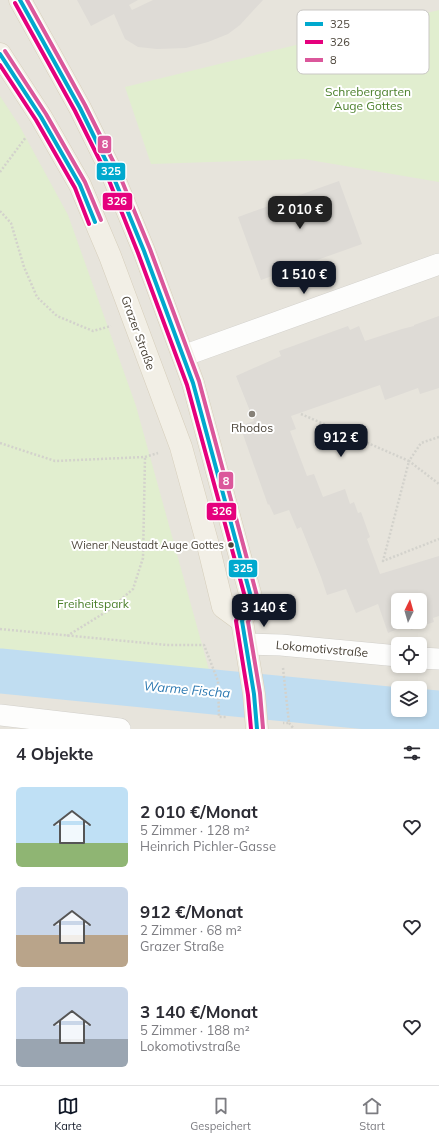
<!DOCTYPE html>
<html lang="de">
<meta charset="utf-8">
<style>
body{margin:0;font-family:Mulish,sans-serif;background:#f7f7f7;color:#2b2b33;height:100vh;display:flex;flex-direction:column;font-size:15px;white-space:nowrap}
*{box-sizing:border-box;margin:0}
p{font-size:13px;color:#7c7c81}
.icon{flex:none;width:22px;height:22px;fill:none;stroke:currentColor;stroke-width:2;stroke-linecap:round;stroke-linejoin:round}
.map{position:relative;height:729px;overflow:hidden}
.drawer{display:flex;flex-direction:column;background:#fff;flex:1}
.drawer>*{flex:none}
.needle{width:26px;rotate:5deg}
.fabs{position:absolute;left:391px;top:593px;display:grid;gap:8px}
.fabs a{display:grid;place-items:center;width:36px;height:36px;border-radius:6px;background:#fff;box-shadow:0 2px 6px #0003;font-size:20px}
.price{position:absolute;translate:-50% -34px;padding:0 9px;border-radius:8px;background:#111827;color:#fff;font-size:13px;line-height:26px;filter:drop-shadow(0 1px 2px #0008)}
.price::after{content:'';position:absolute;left:50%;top:24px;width:12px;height:9px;margin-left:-6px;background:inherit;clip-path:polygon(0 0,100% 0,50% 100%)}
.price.active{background:#222;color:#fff}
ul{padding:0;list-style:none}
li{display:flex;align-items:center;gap:12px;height:100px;padding:0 16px}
li span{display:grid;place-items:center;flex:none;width:112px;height:80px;border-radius:6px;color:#555}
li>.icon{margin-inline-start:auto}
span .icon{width:48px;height:48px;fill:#fffc;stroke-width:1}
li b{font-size:17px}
h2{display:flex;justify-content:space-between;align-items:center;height:48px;padding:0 16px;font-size:17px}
.tab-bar{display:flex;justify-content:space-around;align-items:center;height:56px;border-top:1px solid #e1e1e2;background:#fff;font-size:11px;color:#7c7c81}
.tab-bar a{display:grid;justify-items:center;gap:2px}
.tab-bar .active{color:#111827}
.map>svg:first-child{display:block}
.residential{fill:#e7e4dc;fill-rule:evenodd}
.green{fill:#e1eecf}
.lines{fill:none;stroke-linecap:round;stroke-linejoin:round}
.river{stroke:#c0ddf1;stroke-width:45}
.building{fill:#dedbd6;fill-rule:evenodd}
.street-casing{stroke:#d2d0cb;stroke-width:22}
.primary-casing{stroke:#d6cebb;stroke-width:23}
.path{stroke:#d3d2cc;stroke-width:2.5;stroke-dasharray:2 2;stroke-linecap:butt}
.street{stroke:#fdfdfc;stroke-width:21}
.primary{stroke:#f2efe6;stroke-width:22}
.bus-1-casing{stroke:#fff;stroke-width:7}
.bus-2-casing{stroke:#fff;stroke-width:7}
.bus-3-casing{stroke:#fff;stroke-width:7}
.bus-1{stroke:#00a9ce;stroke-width:4}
.bus-2{stroke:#e5007d;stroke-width:4}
.bus-3{stroke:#db579b;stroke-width:4}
.poi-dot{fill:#868178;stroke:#fff;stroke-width:1.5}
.bus-dot{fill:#4b4439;stroke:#fff;stroke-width:1.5}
.labels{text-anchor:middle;stroke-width:4;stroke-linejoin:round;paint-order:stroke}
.bus-label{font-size:11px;fill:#4b4439;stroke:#fff;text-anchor:end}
.park-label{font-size:12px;fill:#4a7f2a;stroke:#fff}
.street-label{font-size:12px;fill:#4b4439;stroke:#fff}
.poi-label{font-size:12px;fill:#4b4439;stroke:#fff}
.water-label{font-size:13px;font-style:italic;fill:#2e7ab2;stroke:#fff}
.key{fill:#fff;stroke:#c9c7c4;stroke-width:1}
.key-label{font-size:11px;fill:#4b4439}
.line-badge{stroke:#fff;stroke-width:1.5}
.badge-label{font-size:11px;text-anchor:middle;font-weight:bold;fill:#fff}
</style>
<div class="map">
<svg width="439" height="729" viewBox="0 0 439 729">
<rect width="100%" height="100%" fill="#f4f2ee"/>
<!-- residential -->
<path class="residential" d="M0,0H439V729H0ZM398,600H420V622H398ZM398,644H420V666H398ZM398,688H420V710H398Z"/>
<!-- green -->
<g class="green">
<polygon points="439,10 439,182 304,159 151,164 125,87"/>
<polygon points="0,96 19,125 68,215 136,406 209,670 211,711 0,689"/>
</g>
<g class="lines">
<!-- river -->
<g class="river">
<polyline points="0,671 398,710"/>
<polyline points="402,710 439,713"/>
</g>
</g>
<!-- building -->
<g class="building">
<polygon points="77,0 138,0 129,5 132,10 153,0 263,0 240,25 228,34 208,42 186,48 157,49 138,47 125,39 114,14 91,26"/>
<polygon points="339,181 362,244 261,280 238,217"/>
<path d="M439,316V388L420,394L418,388L385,400L380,385L291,416L296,429L290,431L307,476L314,474L323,497L345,489L350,504L354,502L358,513L361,512L370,537L367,539L380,574L439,556V616L433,618L434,622L411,630L409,624L388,633L378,604L356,613L346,589L327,595L321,577L301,527L297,529L289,510L274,515L269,504L268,505L240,426L254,421L236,376L281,356L279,351L348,326L350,330L359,326L365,341L402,329L414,326V325ZM398,600H420V622H398Z"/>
</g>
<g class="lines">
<!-- street casing -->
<g class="street-casing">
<g id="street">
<polyline points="183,356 439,264"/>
<polyline points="246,644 281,645 398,656"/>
<polyline points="420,658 439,659"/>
<polyline points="0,715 120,729"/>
</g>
</g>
<!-- primary casing -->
<g class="primary-casing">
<g id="primary">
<polyline points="20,0 80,108 111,171 144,251 193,383 251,597 242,621 254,694 257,729"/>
<polyline points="0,54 41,117 80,185 110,256 181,447 208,545 223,607 242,621"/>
</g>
</g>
<!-- path -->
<g class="path">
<polyline points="0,172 26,137"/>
<polyline points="0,211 11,223 24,267 37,297 57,316 93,331 111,326"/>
<polyline points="301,414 409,461 383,561 439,539"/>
<polyline points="439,437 421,443 409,461 439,484"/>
<polyline points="0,443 55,461 145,457 158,453"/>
<polyline points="0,629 167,645 204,645 218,681 219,717 227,717"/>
<polyline points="67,636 109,610 133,589 143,558 145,457"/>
<polyline points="283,668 289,723 283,723"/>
<polyline points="289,723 294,729"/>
</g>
<!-- street -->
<use href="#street" class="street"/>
<!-- primary -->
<use href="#primary" class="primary"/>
<!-- bus-1 casing -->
<g class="bus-1-casing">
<g id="bus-1">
<polyline points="20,0 80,108 111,171 144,251 193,383 251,597 242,621 254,694 257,729"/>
<polyline points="0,54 41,117 80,185 95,222"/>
</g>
</g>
<!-- bus-2 casing -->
<g class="bus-2-casing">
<g id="bus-2">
<polyline points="15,3 75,111 106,173 138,253 187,385 245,597 236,621 248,695 251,729"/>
<polyline points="0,65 36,120 75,188 89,224"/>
</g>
</g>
<!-- bus-3 casing -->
<g class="bus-3-casing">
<g id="bus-3">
<polyline points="27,0 85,105 117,169 150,249 199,381 257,596 248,622 260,693 263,728"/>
<polyline points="5,51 46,114 85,182 101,220"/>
</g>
</g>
<!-- bus-1 -->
<use href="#bus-1" class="bus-1"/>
<!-- bus-2 -->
<use href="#bus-2" class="bus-2"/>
<!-- bus-3 -->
<use href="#bus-3" class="bus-3"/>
</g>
<!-- markers -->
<circle class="poi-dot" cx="252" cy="414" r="4"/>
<circle class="bus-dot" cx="231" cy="545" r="3.5"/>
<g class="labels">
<!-- bus labels -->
<g class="bus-label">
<text x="224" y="549">Wiener Neustadt Auge Gottes</text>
</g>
<!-- park labels -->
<g class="park-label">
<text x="368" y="96">Schrebergarten<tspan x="368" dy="14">Auge Gottes</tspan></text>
<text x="93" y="608">Freiheitspark</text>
</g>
<!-- street labels -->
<g class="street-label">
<text transform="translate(138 333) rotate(70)" y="4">Grazer Straße</text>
<text transform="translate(322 649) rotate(5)" y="4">Lokomotivstraße</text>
</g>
<!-- poi labels -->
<g class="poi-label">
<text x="252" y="432">Rhodos</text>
</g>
<!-- water labels -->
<g class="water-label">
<text transform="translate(187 689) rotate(5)" y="5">Warme Fischa</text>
</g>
</g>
<!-- legend -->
<rect x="297" y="10" width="132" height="64" rx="6" class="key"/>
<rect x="305" y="22" width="18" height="4" fill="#00a9ce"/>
<rect x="305" y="40" width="18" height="4" fill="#e5007d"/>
<rect x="305" y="58" width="18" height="4" fill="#db579b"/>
<g class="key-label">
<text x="330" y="28">325</text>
<text x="330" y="46">326</text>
<text x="330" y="64">8</text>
</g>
<g class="line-badge">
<rect x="97" y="135" width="15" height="19" rx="4" fill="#db579b"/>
<rect x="96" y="162" width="30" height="19" rx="4" fill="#00a9ce"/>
<rect x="102" y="192" width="31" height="19" rx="4" fill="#e5007d"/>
<rect x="218" y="471" width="16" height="19" rx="4" fill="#db579b"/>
<rect x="206" y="502" width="31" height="19" rx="4" fill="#e5007d"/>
<rect x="228" y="559" width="30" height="19" rx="4" fill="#00a9ce"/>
</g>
<g class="badge-label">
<text x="105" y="148">8</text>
<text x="111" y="175">325</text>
<text x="117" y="205">326</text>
<text x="226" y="485">8</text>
<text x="222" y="515">326</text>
<text x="243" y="572">325</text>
</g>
</svg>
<div class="fabs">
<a><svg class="needle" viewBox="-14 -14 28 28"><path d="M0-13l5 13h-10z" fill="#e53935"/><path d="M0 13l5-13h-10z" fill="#7c7c81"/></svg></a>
<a><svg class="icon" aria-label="locate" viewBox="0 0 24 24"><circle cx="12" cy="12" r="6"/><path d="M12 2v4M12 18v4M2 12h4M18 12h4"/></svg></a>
<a><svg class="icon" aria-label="layers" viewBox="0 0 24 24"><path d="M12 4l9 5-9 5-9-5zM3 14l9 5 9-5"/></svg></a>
</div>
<b class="price active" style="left:300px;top:230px">2 010 €</b>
<b class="price" style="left:304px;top:295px">1 510 €</b>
<b class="price" style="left:341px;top:458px">912 €</b>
<b class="price" style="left:264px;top:628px">3 140 €</b>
</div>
<section class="drawer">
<h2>4 Objekte<svg class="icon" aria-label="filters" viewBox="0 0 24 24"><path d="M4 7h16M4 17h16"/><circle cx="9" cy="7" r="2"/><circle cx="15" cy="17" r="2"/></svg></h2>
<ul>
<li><span style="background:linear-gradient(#bfe0f5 70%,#8fb573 0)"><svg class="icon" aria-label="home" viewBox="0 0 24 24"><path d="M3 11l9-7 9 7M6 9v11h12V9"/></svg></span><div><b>2 010 €/Monat</b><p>5 Zimmer · 128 m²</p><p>Heinrich Pichler-Gasse</p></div><svg class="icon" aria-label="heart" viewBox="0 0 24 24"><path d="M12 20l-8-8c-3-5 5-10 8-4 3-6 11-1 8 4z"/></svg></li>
<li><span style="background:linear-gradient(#c9d6e8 60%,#b9a48a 0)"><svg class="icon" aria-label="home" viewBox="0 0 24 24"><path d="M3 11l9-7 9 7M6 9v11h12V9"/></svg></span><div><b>912 €/Monat</b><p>2 Zimmer · 68 m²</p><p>Grazer Straße</p></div><svg class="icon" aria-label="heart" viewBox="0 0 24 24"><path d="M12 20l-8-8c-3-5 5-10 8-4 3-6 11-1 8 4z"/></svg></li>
<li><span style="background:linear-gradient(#c9d6e8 65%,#9aa5b1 0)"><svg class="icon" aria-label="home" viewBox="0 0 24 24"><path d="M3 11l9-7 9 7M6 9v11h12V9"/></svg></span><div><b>3 140 €/Monat</b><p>5 Zimmer · 188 m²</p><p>Lokomotivstraße</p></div><svg class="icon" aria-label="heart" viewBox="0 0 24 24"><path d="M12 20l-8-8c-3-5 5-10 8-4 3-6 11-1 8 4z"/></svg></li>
</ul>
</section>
<nav class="tab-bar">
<a class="active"><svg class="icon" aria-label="map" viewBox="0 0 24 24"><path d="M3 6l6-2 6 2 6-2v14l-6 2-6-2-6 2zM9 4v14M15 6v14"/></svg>Karte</a>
<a><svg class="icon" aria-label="saved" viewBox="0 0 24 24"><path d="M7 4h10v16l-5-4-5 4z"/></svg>Gespeichert</a>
<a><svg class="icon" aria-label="home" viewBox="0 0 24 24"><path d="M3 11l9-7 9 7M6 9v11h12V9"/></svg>Start</a>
</nav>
